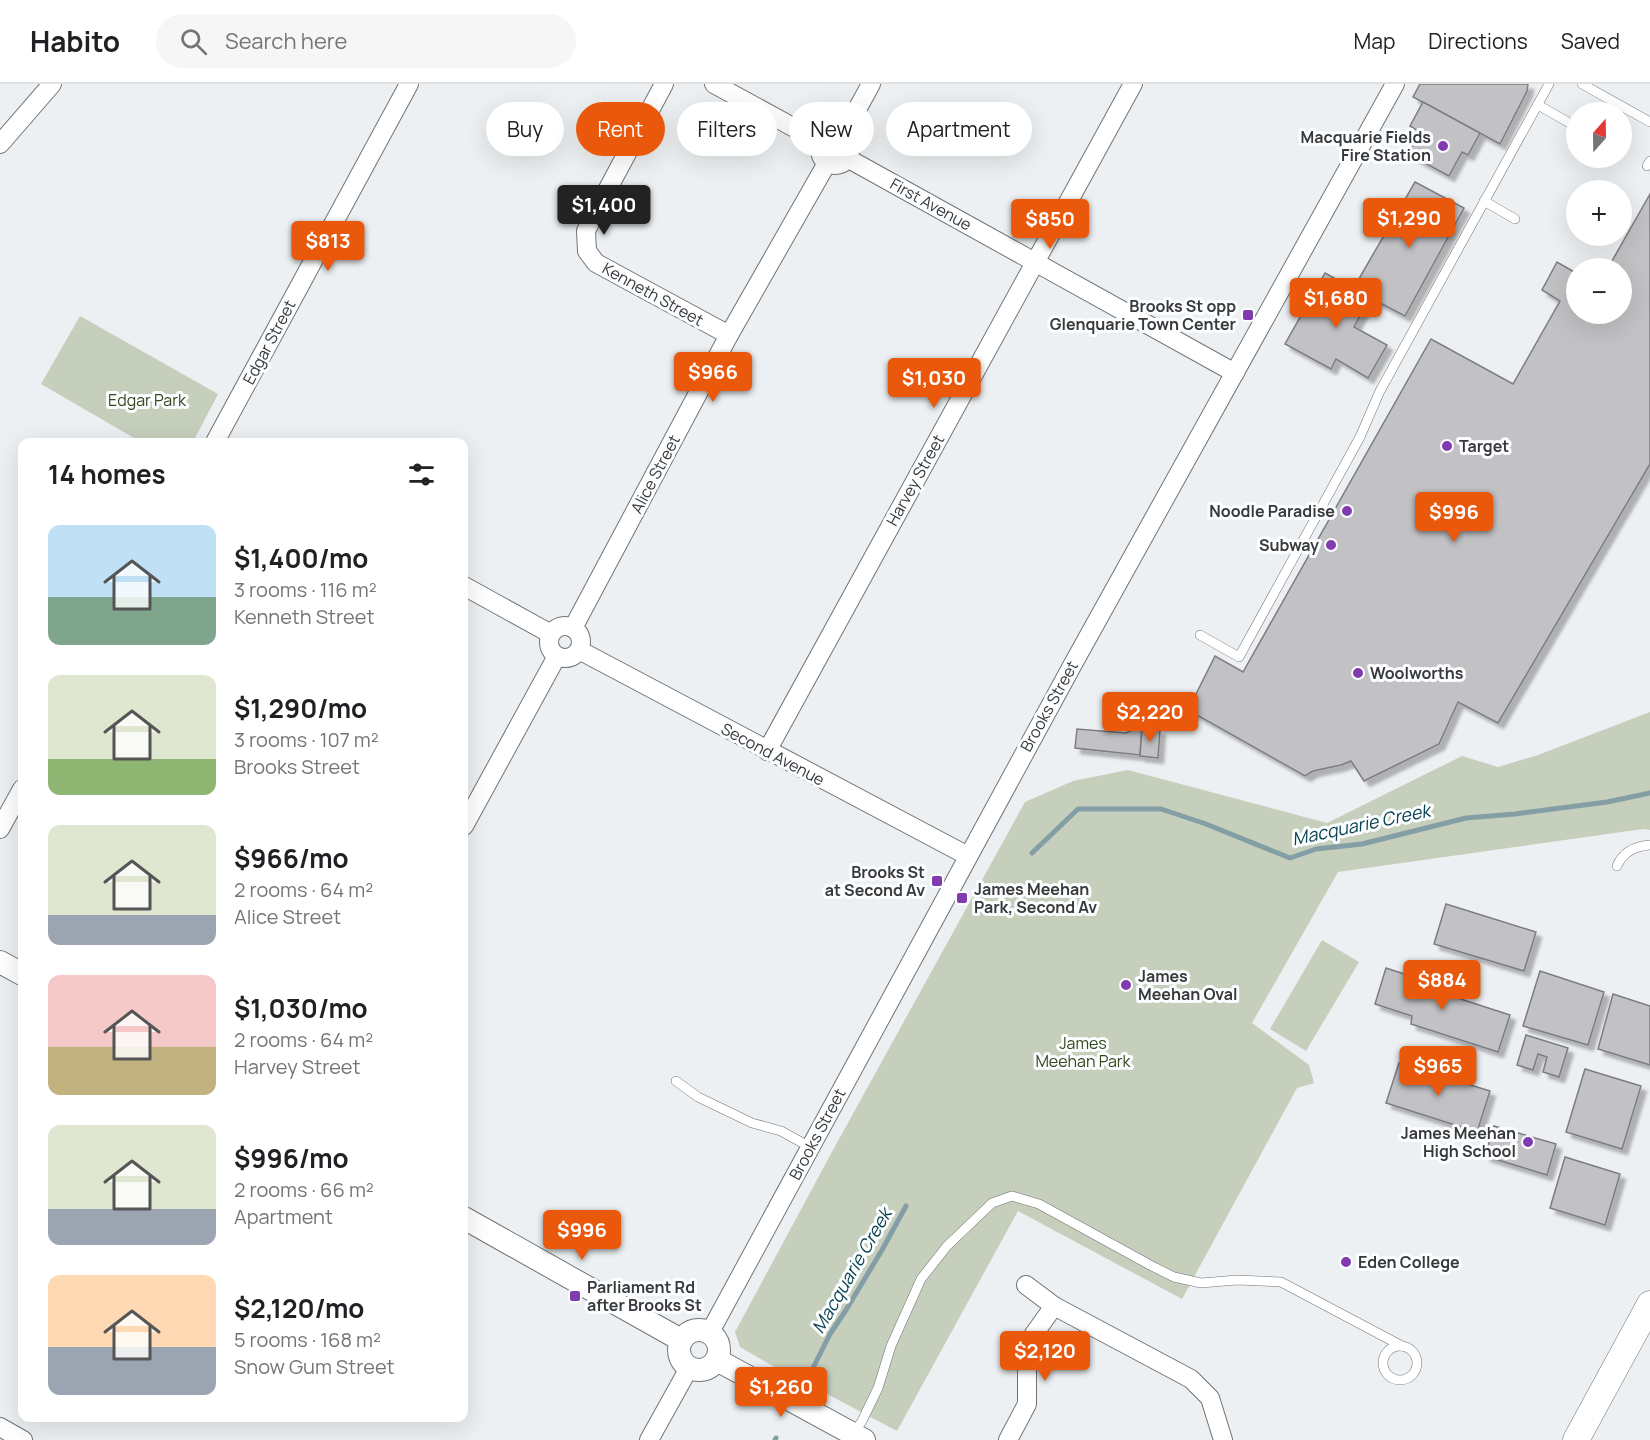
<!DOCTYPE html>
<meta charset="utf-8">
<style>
body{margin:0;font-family:Manrope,sans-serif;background:#f6f6f6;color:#202124;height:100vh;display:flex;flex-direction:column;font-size:22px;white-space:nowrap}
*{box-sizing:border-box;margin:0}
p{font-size:20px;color:#757577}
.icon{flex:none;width:33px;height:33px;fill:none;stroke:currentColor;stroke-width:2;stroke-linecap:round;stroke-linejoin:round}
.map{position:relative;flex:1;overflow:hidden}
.panel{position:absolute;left:18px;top:354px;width:450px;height:984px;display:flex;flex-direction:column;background:#fff;border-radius:12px;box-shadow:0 6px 24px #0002}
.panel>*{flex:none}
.hud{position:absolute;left:486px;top:18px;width:570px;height:54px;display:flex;gap:12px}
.needle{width:39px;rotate:20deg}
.controls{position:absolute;left:1566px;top:18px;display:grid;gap:12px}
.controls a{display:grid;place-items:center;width:66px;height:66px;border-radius:50%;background:#fff;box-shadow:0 6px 24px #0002;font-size:30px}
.price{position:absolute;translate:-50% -51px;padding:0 14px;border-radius:6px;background:#ea580c;color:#fff;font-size:20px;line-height:39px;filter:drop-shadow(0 2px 3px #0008)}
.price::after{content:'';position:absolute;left:50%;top:36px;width:18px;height:14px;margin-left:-9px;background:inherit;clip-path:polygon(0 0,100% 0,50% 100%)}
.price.selected{background:#222;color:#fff}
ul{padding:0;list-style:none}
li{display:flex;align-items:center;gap:18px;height:150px;padding:0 30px}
li span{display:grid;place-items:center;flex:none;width:168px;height:120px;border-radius:12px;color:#555}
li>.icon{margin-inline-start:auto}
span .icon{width:72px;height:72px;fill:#fffc;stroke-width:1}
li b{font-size:26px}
h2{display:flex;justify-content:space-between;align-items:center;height:72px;padding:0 30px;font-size:26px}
.chip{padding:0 21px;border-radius:27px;background:#fff;box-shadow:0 6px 24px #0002;font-size:21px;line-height:54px}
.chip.selected{background:#ea580c;color:#fff}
header{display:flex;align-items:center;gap:36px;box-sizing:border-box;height:84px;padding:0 30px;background:#fff;border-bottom:2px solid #e0e0e0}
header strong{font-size:28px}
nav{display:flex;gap:33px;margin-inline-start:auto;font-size:21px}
.search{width:420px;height:54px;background:#f6f6f6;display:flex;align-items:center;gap:15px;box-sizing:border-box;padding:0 21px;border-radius:33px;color:#757577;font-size:22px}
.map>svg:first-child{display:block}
.green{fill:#c5cfbc}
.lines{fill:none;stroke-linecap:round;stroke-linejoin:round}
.stream{stroke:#849ea6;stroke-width:5}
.building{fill:#c2c2c5;stroke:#7d7d80;stroke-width:1.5;filter:url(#shadow)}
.service-casing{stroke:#717375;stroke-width:10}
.minor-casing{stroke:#717375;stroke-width:20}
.tertiary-casing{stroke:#717375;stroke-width:24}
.secondary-casing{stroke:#717375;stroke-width:27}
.service{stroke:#fff;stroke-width:9}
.minor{stroke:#fff;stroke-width:18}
.tertiary{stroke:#fff;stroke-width:22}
.secondary{stroke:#fff;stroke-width:26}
.poi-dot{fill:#803baf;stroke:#fbfdff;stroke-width:2}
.labels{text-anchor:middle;stroke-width:6;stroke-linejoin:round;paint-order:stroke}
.poi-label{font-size:16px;font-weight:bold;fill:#38393a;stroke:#fbfdff;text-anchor:end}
.street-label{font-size:16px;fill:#38393a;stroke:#fbfdff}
.park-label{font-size:16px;fill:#34481c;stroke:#fbfdff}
.water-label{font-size:18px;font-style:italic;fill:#0a434f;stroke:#fbfdff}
</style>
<header>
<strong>Habito</strong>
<div class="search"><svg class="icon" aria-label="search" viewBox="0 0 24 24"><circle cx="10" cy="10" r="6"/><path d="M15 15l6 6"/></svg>Search here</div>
<nav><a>Map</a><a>Directions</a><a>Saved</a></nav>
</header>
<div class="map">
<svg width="1650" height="1356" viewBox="0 0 1650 1356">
<defs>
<filter id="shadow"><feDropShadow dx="5.5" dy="5.5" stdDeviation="1.5" flood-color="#0004"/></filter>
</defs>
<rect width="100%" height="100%" fill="#edf0f2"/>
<!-- green -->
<g class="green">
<polygon points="80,232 218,310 193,358 141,358 41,300"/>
<polygon points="1650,628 1650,746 1643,745 1338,788 1252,939 1309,981 1314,999 1297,1004 1182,1215 1018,1127 897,1347 814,1303 795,1295 740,1263 735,1248 833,1066 1025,718 1073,697 1128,686 1327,739 1462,672 1498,683 1538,671"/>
<polygon points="1322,856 1359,878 1306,967 1270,945"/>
</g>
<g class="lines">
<!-- stream -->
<g class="stream">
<polyline points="1032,769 1078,725 1161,725 1206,740 1290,774 1316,765 1362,760 1466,734 1515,730 1607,718 1650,709"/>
<polyline points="806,1298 830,1250 846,1226 882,1166 906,1122"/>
<polyline points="775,1356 776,1354"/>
</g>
</g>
<!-- building -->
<g class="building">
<polygon points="1420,0 1528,0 1527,7 1500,60 1413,13"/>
<polygon points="1423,18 1480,49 1468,71 1462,68 1449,92 1408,70 1420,48 1410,42"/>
<polygon points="1415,98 1464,124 1405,232 1353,205"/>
<polygon points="1650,110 1650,380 1498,639 1458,618 1439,660 1364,697 1351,677 1341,681 1313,687 1305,692 1188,626 1215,572 1243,588 1431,255 1513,300 1560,217 1542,206 1557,178 1576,189 1576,230 1622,230 1622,184 1608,184"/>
<polygon points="1325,189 1370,214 1354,243 1387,261 1368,294 1336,275 1331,285 1285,260"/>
<polygon points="1136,644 1142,644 1140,671 1075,664 1077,645 1126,649"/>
<polygon points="1142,644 1160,646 1158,674 1140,672"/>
<polygon points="1446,820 1536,848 1524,887 1434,860"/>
<polygon points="1386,884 1435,900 1433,906 1510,931 1498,968 1411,940 1412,932 1375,920"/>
<polygon points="1540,887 1604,908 1588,961 1523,942"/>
<polygon points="1613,910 1650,922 1650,981 1598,965"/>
<polygon points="1526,951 1568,964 1559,993 1543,988 1547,973 1538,970 1533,986 1517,981"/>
<polygon points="1399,979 1490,1007 1477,1048 1386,1019"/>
<polygon points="1585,985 1641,1002 1622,1065 1566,1048"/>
<polygon points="1494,1042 1556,1060 1547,1091 1485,1072"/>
<polygon points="1565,1073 1620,1090 1605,1141 1550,1124"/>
</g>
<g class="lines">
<!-- service casing -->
<g class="service-casing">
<g id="service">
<polyline points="1582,0 1650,38"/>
<polyline points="1538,21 1568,38"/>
<polyline points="1647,82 1650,77"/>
<polyline points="1484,117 1515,135"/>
<polyline points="1200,551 1239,573 1360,353 1380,307 1549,0"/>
<path d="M1617,782C1623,768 1635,762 1650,761"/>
<polyline points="676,997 698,1013 752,1039 781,1047 810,1063"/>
<circle cx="1400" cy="1279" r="17"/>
<polyline points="853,1350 862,1337 878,1304 891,1262 921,1195 947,1162 992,1119 1012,1112 1039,1120 1150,1181 1174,1193 1201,1199 1237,1196 1281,1198 1402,1262"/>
</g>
</g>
<!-- minor casing -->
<g class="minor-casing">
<g id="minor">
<polyline points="664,0 595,129 586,147 587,167 596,179 729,251"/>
<polyline points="714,0 822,59"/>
<circle cx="835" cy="66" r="15"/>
<polyline points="842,53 871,0"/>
<polyline points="0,60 52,0"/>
<polyline points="847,74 1235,289"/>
<polyline points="215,358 409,0"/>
<polyline points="464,502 551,550"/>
<circle cx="565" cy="558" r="16"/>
<polyline points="573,544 729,251 827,79"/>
<polyline points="579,566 968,772"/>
<polyline points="767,667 1133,0"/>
<polyline points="464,742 557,572"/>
<polyline points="0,745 22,705"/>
<polyline points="1026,1201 1054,1222 1191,1295 1210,1314 1223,1356"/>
<polyline points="710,1248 1073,580 1395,0"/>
<polyline points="0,1343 23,1356"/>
<polyline points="649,1356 689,1284"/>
<polyline points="1008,1356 1027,1320 1027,1266 1034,1250 1054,1222"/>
</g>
</g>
<!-- tertiary casing -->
<g class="tertiary-casing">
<g id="tertiary">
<polyline points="0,878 22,890"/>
<polyline points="464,1134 681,1256"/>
<circle cx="699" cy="1266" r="20"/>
<polyline points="717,1276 864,1356"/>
</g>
</g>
<!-- secondary casing -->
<g class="secondary-casing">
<polyline id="secondary" points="1576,1356 1650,1220"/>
</g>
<!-- service -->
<use href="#service" class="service"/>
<!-- minor -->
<use href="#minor" class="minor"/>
<!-- tertiary -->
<use href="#tertiary" class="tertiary"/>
<!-- secondary -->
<use href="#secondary" class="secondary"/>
</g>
<!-- markers -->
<g class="poi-dot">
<circle cx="1443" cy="62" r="6"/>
<rect x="1242" y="225" width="12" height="12" rx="3"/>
<circle cx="1447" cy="362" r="6"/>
<circle cx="1347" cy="427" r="6"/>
<circle cx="1331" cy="461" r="6"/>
<circle cx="1358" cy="589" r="6"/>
<rect x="931" y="791" width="12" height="12" rx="3"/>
<rect x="956" y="808" width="12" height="12" rx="3"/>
<circle cx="1126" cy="901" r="6"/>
<circle cx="1528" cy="1058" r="6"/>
<circle cx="1346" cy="1178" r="6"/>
<rect x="569" y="1206" width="12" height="12" rx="3"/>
</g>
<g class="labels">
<!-- poi labels -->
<g class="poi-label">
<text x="1431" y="59">Macquarie Fields<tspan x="1431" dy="18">Fire Station</tspan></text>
<text x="1236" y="228">Brooks St opp<tspan x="1236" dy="18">Glenquarie Town Center</tspan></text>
<text x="1459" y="368" text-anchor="start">Target</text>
<text x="1335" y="433">Noodle Paradise</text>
<text x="1319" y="467">Subway</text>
<text x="1370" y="595" text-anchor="start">Woolworths</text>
<text x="925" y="794">Brooks St<tspan x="925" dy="18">at Second Av</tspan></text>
<text x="974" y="811" text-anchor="start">James Meehan<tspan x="974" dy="18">Park, Second Av</tspan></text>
<text x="1138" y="898" text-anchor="start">James<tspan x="1138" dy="18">Meehan Oval</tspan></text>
<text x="1516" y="1055">James Meehan<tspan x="1516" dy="18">High School</tspan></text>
<text x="1358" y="1184" text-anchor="start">Eden College</text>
<text x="587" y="1209" text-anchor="start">Parliament Rd<tspan x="587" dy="18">after Brooks St</tspan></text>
</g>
<!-- street labels -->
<g class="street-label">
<text transform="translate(931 120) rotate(29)" y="6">First Avenue</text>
<text transform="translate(653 210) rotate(29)" y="6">Kenneth Street</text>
<text transform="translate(269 258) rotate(-62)" y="6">Edgar Street</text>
<text transform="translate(655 390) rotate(-62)" y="6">Alice Street</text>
<text transform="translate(915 396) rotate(-61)" y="6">Harvey Street</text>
<text transform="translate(1049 622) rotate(-61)" y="6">Brooks Street</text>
<text transform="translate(773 670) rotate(28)" y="6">Second Avenue</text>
<text transform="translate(817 1050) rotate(-62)" y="6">Brooks Street</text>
</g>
<!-- park labels -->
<g class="park-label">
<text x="147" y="322">Edgar Park</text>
<text x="1083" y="965">James<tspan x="1083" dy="18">Meehan Park</tspan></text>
</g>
<!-- water labels -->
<g class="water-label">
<text transform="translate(1361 741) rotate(-12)" y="6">Macquarie Creek</text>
<text transform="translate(852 1187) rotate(-60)" y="6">Macquarie Creek</text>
</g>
</g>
</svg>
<div class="controls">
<a><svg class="needle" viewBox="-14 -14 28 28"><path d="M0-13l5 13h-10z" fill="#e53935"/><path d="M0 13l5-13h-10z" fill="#757577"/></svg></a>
<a>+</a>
<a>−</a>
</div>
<b class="price selected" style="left:604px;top:152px">$1,400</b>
<b class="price" style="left:1409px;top:165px">$1,290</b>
<b class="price" style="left:1050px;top:166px">$850</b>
<b class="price" style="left:328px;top:188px">$813</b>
<b class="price" style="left:1336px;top:245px">$1,680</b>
<b class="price" style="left:713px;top:319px">$966</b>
<b class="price" style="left:934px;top:325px">$1,030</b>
<b class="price" style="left:1454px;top:459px">$996</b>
<b class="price" style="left:1150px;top:659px">$2,220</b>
<b class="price" style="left:1442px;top:927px">$884</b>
<b class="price" style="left:1438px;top:1013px">$965</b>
<b class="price" style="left:582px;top:1177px">$996</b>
<b class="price" style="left:1045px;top:1298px">$2,120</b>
<b class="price" style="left:781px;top:1334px">$1,260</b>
<div class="hud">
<a class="chip">Buy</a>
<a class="chip selected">Rent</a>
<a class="chip">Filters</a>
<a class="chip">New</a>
<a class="chip">Apartment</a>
</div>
<section class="panel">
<h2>14 homes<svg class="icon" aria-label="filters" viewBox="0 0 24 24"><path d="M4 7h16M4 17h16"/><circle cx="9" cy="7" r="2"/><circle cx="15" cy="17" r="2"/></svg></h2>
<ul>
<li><span style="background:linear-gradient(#bfe0f5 60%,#7fa58c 0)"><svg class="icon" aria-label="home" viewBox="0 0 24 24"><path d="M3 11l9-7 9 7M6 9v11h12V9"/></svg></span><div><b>$1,400/mo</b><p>3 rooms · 116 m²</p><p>Kenneth Street</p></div></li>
<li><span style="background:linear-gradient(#dfe7d0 70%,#8fb573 0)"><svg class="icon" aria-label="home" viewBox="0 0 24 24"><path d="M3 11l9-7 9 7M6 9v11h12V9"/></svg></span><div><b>$1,290/mo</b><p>3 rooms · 107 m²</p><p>Brooks Street</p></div></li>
<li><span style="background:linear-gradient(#dfe7d0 75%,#9aa5b1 0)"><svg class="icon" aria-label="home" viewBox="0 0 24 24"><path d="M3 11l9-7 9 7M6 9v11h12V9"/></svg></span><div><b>$966/mo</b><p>2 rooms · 64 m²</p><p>Alice Street</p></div></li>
<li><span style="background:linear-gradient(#f6c9c9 60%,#c2b280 0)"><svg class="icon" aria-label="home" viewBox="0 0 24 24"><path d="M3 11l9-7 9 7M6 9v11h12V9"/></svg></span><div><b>$1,030/mo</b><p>2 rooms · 64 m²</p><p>Harvey Street</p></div></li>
<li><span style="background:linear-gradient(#dfe7d0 70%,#9aa5b1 0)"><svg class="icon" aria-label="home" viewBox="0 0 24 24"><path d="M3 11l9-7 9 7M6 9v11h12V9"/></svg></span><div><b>$996/mo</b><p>2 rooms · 66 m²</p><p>Apartment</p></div></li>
<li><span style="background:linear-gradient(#ffd9b3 60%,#9aa5b1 0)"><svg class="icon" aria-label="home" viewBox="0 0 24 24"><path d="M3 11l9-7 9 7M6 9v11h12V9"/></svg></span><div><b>$2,120/mo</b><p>5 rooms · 168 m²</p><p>Snow Gum Street</p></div></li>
</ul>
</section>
</div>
